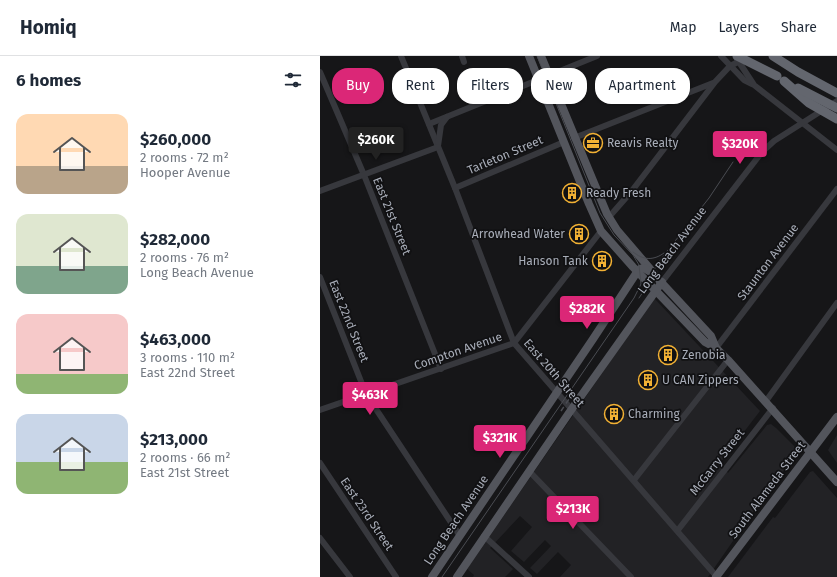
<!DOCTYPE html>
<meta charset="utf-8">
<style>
body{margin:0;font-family:"Fira Sans",sans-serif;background:#f2f2f3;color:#1f2937;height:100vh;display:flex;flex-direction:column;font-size:15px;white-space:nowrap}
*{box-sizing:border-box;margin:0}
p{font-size:13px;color:#747a83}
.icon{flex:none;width:22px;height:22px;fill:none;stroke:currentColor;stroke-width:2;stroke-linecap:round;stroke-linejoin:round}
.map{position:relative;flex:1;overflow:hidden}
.side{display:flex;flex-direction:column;background:#fff;width:320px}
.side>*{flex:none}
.hud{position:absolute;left:12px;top:12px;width:380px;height:36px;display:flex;gap:8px}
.price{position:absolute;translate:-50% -34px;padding:0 9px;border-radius:4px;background:#db2777;color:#fff;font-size:13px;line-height:26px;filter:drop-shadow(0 1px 2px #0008)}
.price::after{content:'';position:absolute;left:50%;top:24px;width:12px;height:9px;margin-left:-6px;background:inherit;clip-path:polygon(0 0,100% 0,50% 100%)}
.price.selected{background:#222;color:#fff}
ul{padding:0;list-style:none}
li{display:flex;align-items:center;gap:12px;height:100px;padding:0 16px}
li span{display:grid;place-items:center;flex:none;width:112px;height:80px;border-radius:12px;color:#555}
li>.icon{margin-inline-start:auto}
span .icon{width:48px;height:48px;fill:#fffc;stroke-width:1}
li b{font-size:17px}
h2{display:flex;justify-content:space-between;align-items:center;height:48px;padding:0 16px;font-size:17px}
.tag{padding:0 14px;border-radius:16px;background:#fff;box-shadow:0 1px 3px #0004;font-size:14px;line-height:36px}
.tag.selected{background:#db2777;color:#fff}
header{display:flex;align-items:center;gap:24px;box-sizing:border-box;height:56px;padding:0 20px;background:#fff;border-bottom:1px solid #e0e1e3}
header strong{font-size:19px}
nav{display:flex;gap:22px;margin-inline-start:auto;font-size:14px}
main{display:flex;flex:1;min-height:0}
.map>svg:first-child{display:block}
.built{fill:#222225}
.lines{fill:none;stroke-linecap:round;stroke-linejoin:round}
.minor{stroke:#37383d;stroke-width:6}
.major{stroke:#53555c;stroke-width:8}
.highway{stroke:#63666e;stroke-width:9}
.tram{stroke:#4a4c52;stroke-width:1}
.rail{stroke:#4a4c52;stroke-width:1.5;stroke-dasharray:5 4;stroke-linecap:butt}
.highway-bridge{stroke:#63666e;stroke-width:9}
.labels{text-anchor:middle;stroke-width:3.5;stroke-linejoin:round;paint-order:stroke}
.poi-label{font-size:12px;fill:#a8adb8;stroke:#111113;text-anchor:start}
.street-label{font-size:12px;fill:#a8adb8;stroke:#111113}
</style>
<header>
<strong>Homiq</strong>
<nav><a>Map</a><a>Layers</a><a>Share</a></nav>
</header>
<main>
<section class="side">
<h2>6 homes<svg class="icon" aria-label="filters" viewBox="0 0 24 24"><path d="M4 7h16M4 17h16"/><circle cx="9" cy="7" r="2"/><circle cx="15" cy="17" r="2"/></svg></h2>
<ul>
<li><span style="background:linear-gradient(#ffd9b3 65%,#b9a48a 0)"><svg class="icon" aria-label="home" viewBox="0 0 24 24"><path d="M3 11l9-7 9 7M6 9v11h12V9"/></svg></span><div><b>$260,000</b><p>2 rooms · 72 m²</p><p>Hooper Avenue</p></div></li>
<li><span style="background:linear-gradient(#dfe7d0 65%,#7fa58c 0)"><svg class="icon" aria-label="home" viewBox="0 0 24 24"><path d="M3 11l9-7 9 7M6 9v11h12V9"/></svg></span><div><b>$282,000</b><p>2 rooms · 76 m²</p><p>Long Beach Avenue</p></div></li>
<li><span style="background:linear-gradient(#f6c9c9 75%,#8fb573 0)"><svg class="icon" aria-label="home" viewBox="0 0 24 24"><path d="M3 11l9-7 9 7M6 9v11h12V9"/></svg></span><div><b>$463,000</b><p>3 rooms · 110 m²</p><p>East 22nd Street</p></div></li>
<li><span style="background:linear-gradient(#c9d6e8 60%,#8fb573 0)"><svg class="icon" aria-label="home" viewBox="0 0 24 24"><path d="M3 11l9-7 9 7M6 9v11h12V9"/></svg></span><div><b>$213,000</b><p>2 rooms · 66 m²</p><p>East 21st Street</p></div></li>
</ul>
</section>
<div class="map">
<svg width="517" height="521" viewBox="0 0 517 521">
<rect width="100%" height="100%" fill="#161618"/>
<!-- built -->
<g class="built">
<polygon points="334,242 440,355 400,407 408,417 447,369 451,368 456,372 476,392 476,398 438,449 388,521 240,521 251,509 238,496 217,518 210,512 231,490 225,484 204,506 191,495 212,471 200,460 170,492 193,513 185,521 153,521 154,519 147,513"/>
<polygon points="517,379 517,407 508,394"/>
<polygon points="493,415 517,442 517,521 408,521 453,461 455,462 490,416"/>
</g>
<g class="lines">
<!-- minor -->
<g class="minor">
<polyline points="81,0 135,132 194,287 397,521"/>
<polyline points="142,0 144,6"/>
<polyline points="401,0 424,24 432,28"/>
<polyline points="417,3 434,29 517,94"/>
<polyline points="0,16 44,119 121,313"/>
<polyline points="109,68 277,0"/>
<polyline points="254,82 393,27"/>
<polyline points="118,90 121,69 127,61"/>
<polyline points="135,132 244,86"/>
<polyline points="0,135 118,91"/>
<polyline points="289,161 311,136 395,26 410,10 418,6"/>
<polyline points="0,221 46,338 140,480"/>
<polyline points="342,226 442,96 454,85 517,45"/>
<polyline points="396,292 517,133"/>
<polyline points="446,345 517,247"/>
<polyline points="0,354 194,287 281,175"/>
<polyline points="0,407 76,521"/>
<polyline points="209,415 311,521"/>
<polyline points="314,424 408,304"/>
<polyline points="358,474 453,352"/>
<polyline points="164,480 209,521"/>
<polyline points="0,482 30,521"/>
</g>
<!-- major -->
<g class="major">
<polyline points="209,0 269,148 281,175 313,211 385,286 396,292 408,304 517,426"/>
<polyline points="221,0 287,158 297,174 332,215"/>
<polyline points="339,224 391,280 396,292"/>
<polyline points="112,521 273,283 317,216 320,213 324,212 334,218"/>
<polyline points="137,521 249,357 342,226"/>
<polyline points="396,521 517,361"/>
</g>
<!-- highway -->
<g class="highway">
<polyline points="417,0 457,20"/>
<polyline points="453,0 478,16 517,37"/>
</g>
<!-- tram -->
<g class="tram">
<path d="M313,196C323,204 333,205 344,197"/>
<polyline points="319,242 327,230 337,208 389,142 413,106"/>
<polyline points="122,521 314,242 321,228 319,209 313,199 294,179 280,157 217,0"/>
</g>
<!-- rail -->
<polyline class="rail" points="241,355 251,340"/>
<!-- highway-bridge -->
<g class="highway-bridge">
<polyline points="464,25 489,47 517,63"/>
<polyline points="478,32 517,52"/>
</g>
</g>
<!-- icons -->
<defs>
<g id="office-ring" transform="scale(1)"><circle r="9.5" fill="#111113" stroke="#f2b134" stroke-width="1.5"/><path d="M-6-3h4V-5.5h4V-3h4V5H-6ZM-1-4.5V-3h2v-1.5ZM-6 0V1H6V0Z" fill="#f2b134"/></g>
<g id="building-ring" transform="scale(1)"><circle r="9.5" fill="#111113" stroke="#f2b134" stroke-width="1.5"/><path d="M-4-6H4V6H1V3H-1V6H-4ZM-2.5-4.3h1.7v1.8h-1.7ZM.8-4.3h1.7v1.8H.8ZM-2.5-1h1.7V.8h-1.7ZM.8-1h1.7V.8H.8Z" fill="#f2b134"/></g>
</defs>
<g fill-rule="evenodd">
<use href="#office-ring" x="273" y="87"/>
<use href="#building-ring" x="252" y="137"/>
<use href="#building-ring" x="259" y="178"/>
<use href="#building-ring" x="282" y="205"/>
<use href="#building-ring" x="348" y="299"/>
<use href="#building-ring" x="328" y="324"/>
<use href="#building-ring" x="294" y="358"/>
</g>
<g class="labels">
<!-- poi labels -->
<g class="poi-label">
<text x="287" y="91">Reavis Realty</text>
<text x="266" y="141">Ready Fresh</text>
<text x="245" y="182" text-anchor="end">Arrowhead Water</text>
<text x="268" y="209" text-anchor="end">Hanson Tank</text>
<text x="362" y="303">Zenobia</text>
<text x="342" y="328">U CAN Zippers</text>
<text x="308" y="362">Charming</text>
</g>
<!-- street labels -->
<g class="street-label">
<text transform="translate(185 99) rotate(-23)" y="4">Tarleton Street</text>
<text transform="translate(72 160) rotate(68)" y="4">East 21st Street</text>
<text transform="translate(352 194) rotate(-53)" y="4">Long Beach Avenue</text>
<text transform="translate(448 206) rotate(-53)" y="4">Staunton Avenue</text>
<text transform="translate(29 265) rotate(68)" y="4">East 22nd Street</text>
<text transform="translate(138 295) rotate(-19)" y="4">Compton Avenue</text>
<text transform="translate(234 317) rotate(49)" y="4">East 20th Street</text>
<text transform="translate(397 406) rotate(-52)" y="4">McGarry Street</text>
<text transform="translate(447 434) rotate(-53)" y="4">South Alameda Street</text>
<text transform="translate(47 458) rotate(56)" y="4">East 23rd Street</text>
<text transform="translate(136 464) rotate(-56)" y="4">Long Beach Avenue</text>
</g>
</g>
</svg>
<b class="price selected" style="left:56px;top:105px">$260K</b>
<b class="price" style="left:420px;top:109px">$320K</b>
<b class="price" style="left:267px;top:274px">$282K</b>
<b class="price" style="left:50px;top:360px">$463K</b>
<b class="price" style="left:180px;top:403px">$321K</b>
<b class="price" style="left:253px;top:474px">$213K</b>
<div class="hud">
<a class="tag selected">Buy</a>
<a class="tag">Rent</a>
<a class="tag">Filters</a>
<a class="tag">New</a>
<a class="tag">Apartment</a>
</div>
</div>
</main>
